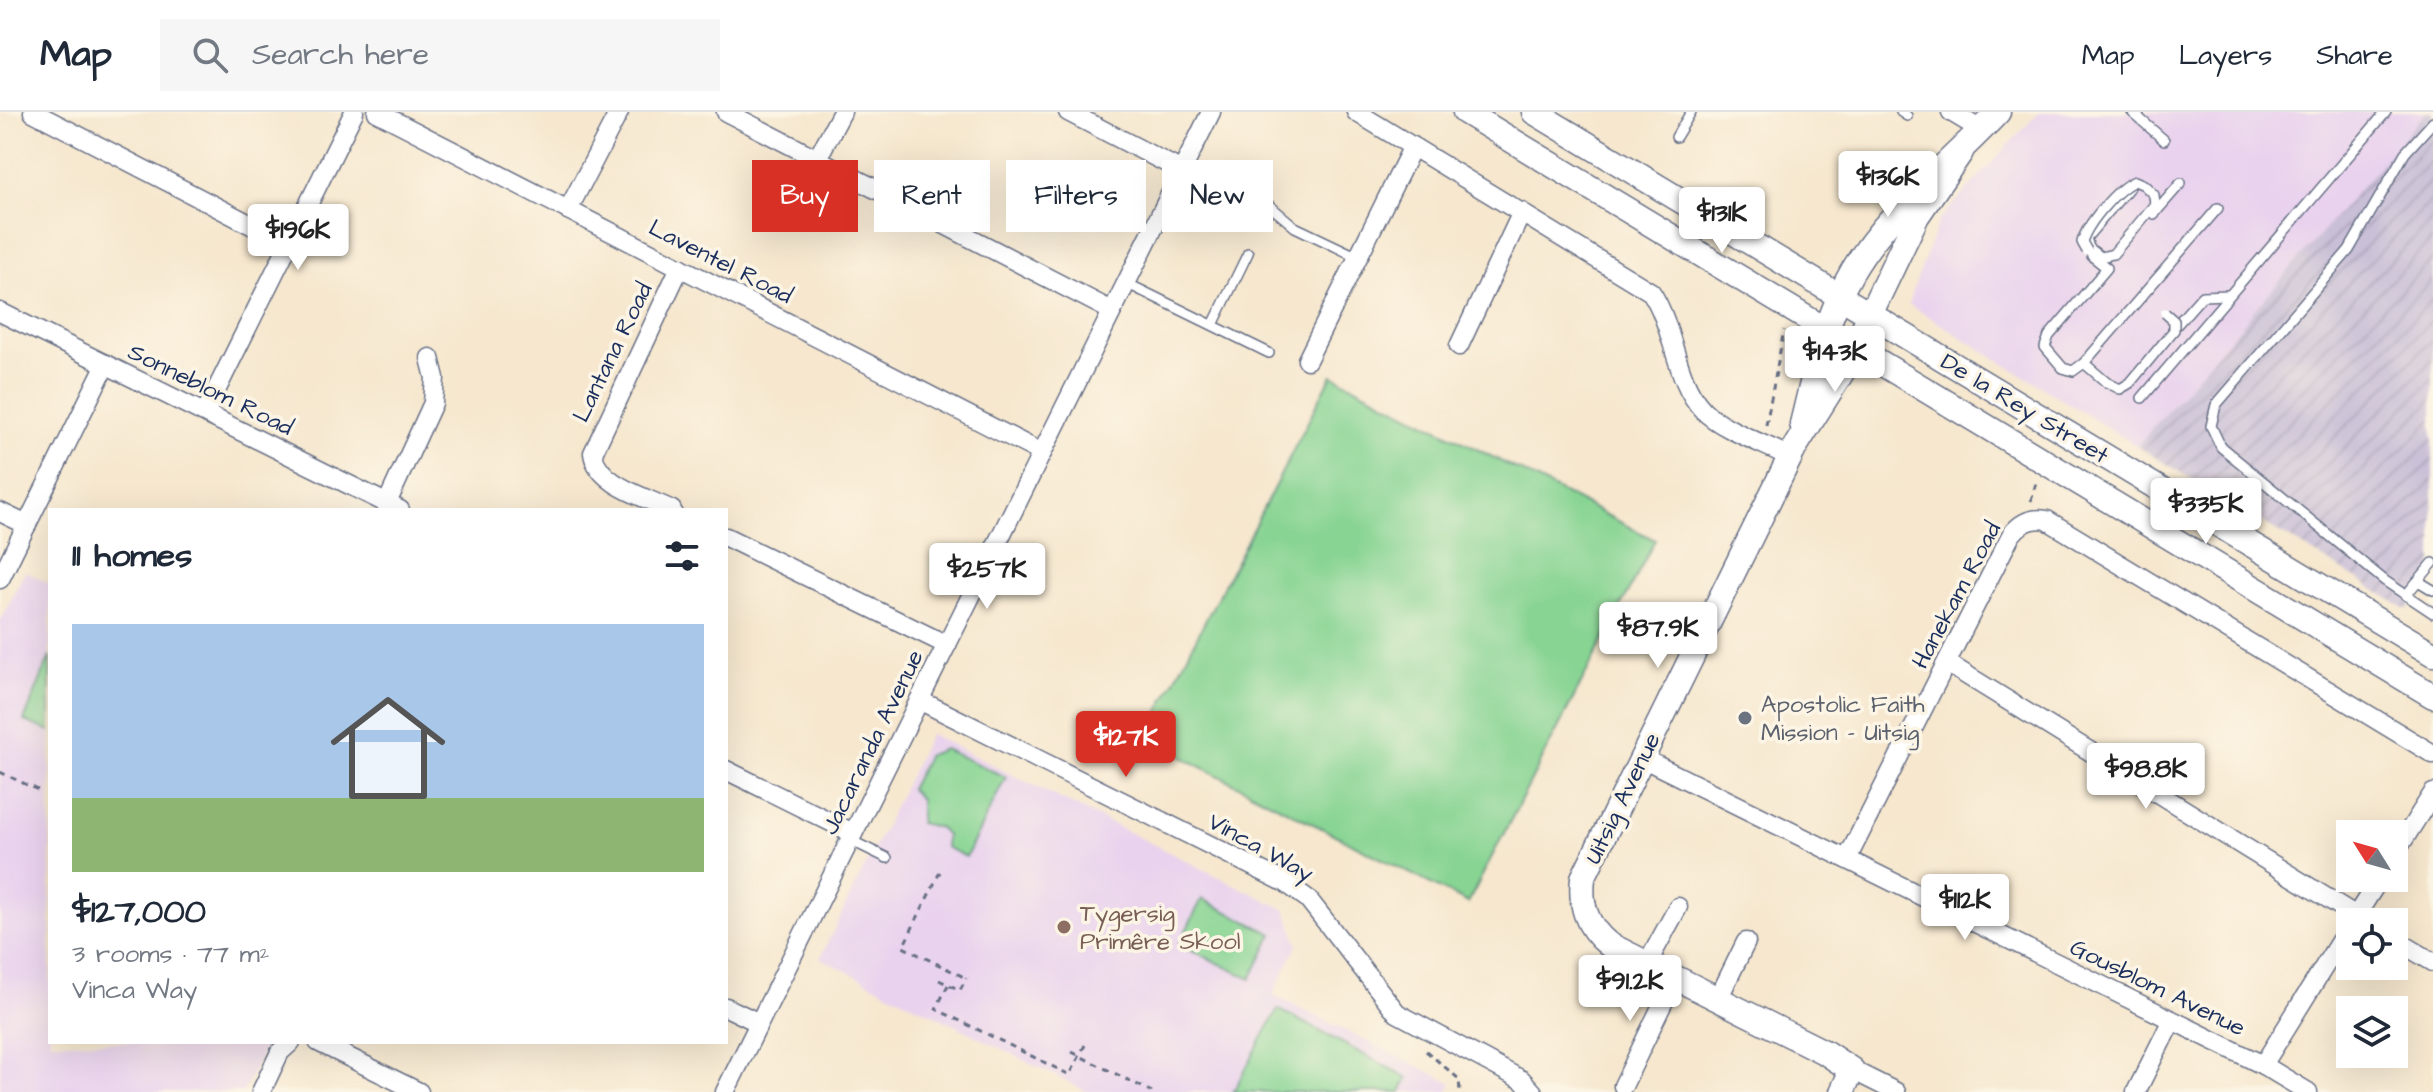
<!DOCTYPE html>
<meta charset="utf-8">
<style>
body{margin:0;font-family:"Architects Daughter",sans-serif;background:#f6f6f7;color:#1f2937;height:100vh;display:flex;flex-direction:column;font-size:30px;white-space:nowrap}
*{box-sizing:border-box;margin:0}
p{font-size:26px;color:#747a83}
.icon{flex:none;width:44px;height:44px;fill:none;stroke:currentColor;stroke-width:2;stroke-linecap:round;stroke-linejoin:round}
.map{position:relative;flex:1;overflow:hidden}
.side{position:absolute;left:48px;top:396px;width:680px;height:536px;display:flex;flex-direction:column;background:#fff;border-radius:0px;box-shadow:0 8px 32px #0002}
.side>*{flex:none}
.hud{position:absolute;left:752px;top:48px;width:760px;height:72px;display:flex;gap:16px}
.needle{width:52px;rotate:307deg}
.tools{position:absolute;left:2336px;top:708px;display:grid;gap:16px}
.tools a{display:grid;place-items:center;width:72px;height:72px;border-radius:0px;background:#fff;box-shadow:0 8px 32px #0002;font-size:40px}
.price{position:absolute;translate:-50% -68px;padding:0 18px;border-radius:8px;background:#fff;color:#222;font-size:26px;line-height:52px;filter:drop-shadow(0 2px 4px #0008)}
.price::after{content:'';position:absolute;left:50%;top:48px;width:24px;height:18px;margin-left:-12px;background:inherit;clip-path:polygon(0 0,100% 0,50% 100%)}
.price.current{background:#d93025;color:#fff}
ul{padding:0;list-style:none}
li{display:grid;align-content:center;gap:16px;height:424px;padding:0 24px}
li span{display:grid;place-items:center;height:248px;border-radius:0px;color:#555}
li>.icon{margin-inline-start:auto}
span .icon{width:144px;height:144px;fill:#fffc;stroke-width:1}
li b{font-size:34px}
h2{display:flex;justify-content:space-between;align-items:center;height:96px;padding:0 24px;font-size:34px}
.tag{padding:0 28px;border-radius:0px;background:#fff;box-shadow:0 8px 32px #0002;font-size:28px;line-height:72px}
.tag.current{background:#d93025;color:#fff}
header{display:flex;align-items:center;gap:48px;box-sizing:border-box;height:112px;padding:0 40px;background:#fff;border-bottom:2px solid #e0e1e3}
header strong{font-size:38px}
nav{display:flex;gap:44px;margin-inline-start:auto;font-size:28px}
.search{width:560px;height:72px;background:#f6f6f7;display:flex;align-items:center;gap:20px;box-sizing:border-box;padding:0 28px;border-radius:0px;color:#747a83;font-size:30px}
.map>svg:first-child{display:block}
.built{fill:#e9d2ee}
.industrial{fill:url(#industrial-furrows)}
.green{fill:#87d493;stroke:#518278;stroke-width:2}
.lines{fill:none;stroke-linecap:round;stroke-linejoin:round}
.lane-casing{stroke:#686f85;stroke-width:12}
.street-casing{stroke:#686f85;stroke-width:21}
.secondary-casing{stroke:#686f85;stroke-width:27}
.path{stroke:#686f85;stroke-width:3;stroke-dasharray:6 6;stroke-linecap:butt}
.lane{stroke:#fff;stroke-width:9}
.street{stroke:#fff;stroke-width:18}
.secondary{stroke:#fff;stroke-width:24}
.lane-bridge-casing{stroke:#686f85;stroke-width:12;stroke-linecap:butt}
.lane-bridge{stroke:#fff;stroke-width:9}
.worship-dot{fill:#6b7280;stroke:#fcf5e5;stroke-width:3}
.education-dot{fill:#8d6e63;stroke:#fcf5e5;stroke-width:3}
.labels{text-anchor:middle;stroke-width:7;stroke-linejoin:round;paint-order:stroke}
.street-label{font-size:24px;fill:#1b2f5e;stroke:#fcf5e5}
.worship-label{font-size:24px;fill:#5b616d;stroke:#fcf5e5;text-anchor:start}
.education-label{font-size:24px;fill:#785e54;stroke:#fcf5e5;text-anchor:start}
</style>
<header>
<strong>Map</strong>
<div class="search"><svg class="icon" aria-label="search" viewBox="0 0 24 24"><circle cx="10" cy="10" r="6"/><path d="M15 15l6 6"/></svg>Search here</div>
<nav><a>Map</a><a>Layers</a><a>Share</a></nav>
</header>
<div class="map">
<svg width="2433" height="980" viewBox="0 0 2433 980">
<defs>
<pattern id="industrial-furrows" width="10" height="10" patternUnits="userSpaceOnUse" patternTransform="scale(2)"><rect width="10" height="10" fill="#c9bfd7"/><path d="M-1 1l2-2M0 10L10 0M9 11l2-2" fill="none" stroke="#aca4bb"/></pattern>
</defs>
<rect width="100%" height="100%" fill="#fcf5e5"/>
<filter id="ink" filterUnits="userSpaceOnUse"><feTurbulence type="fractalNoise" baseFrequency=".0125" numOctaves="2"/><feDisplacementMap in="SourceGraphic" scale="16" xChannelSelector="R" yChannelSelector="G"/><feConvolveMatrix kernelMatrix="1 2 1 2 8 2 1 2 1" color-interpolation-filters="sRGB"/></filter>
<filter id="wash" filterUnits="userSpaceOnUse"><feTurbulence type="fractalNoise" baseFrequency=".006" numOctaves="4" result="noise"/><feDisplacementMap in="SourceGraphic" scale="32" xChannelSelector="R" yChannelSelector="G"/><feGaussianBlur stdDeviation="1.8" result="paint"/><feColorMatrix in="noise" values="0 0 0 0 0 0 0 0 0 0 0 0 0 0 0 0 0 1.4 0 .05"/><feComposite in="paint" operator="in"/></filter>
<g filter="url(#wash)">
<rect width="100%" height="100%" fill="#f6e7ce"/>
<!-- built -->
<g class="built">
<polygon points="2039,0 2426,0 2137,334 1908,192 1939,108"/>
<polygon points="25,459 50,472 50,930 268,930 243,980 0,980 0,509"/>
<polygon points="930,622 1286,798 1298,832 1273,883 1452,971 1448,980 1088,980 820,846"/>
</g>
<!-- industrial -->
<polygon class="industrial" points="2426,0 2433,0 2433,468 2408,498 2137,334"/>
<!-- green -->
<g class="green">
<polygon points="1332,263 1655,428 1468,791 1145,626"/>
<polygon points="50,544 50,619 24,609"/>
<polygon points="944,637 1006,665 966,745 945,735 946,723 940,716 920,711 920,687 910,677 928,643"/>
<polygon points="1202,787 1273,822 1251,867 1179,832"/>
<polygon points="1278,897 1408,966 1401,980 1233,980"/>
</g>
</g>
<g filter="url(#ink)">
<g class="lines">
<!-- lane casing -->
<g class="lane-casing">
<g id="lane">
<polyline points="1901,0 1907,4"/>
<polyline points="2132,0 2164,28"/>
<polyline points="2433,10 2405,41 2349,138 2216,293 2211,314 2221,335 2385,469 2433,501"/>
<polyline points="1676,25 1691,0"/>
<polyline points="1220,69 1269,93 1295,115 1358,145"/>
<polyline points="2131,73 2086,126 2089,136 2101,145 2113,142 2155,92 2154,83 2144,73"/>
<polyline points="2154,102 2181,71"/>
<polyline points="2092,144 2107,156 2049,224 2045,235 2063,256 2073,259 2084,251 2106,270"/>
<polyline points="1126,171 1269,241"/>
<polyline points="1213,213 1248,141"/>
<polyline points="2173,217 2202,184 2228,183"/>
<polyline points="2084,251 2218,96"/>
<polyline points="2142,286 2386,0"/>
<polyline points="2418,469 2433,478"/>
<polyline points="2406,483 2433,451"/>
<polyline points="850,728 887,746"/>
</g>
</g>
<!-- street casing -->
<g class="street-casing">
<g id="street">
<polyline points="33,0 288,132"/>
<polyline points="377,0 1042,341"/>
<polyline points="726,0 1112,199"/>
<polyline points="1068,0 1182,59"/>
<path d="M1356,0L1651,180C1675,216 1674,267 1703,298C1721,317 1767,333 1790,345"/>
<polyline points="1951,0 1981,18"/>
<polyline points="817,47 842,0"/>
<polyline points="568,98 619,0"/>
<polyline points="0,200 400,398"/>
<polyline points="1459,234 1522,100"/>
<polyline points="1307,248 1413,34"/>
<polyline points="205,301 354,0"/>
<polyline points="387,391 433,291 435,266 430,246"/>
<path d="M672,398C646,385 597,373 593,341L680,155"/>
<polyline points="0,400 27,413"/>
<polyline points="726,425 947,533"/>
<polyline points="0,467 106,252"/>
<polyline points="1947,551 2366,810"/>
<polyline points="919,588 1286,771 1308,787 1397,901 1522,968 1533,980"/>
<polyline points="1642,646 2263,953 2308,980"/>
<polyline points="726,658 853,721"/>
<polyline points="2394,743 2433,681"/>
<path d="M1847,747L2011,423C2020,411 2032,405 2047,408L2433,642"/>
<polyline points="2352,810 2380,766"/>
<polyline points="2394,827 2433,850"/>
<polyline points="1647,852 1678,795"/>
<polyline points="1718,887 1746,830"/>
<polyline points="726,895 759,911"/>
<polyline points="318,930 419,980"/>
<polyline points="2263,953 2350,813"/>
<polyline points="1852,958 1896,980"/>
<polyline points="1623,974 1675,866"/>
<polyline points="261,980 280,940 291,930"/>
<polyline points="725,980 1211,0"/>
<polyline points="2136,980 2171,910"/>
</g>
</g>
<!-- secondary casing -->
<g class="secondary-casing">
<g id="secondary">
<polyline points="1465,0 2433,584"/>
<polyline points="1534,0 2433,542"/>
<path d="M1802,312C1815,260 1825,206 1852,160C1889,97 1949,53 1998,0"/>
<path d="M1842,980L1852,958L1826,941L1608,832C1586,814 1580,793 1583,766L1795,335L1844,257L1917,104L1961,40"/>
</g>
</g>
<!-- path -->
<g class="path">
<polyline points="1766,313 1784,218"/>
<polyline points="2031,389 2036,371"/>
<polyline points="0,660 42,680"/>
<polyline points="940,760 903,835 968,867"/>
<polyline points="939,868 960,878 966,866"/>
<polyline points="948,873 936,897 1070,963 1085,933"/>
<polyline points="1426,939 1459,967 1460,980"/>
<polyline points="1072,940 1152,980"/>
</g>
<!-- lane -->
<use href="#lane" class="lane"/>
<!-- street -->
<use href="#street" class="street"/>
<!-- secondary -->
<use href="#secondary" class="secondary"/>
<!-- lane-bridge casing -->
<g class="lane-bridge-casing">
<g id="lane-bridge">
<path d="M2087,139L2082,130C2087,112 2117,76 2135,69L2144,73"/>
<polyline points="2106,270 2120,277 2130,271 2174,218 2174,209 2165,201"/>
</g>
</g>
<!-- lane-bridge -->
<use href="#lane-bridge" class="lane-bridge"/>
</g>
</g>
<!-- markers -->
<circle class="worship-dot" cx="1745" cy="606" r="8"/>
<circle class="education-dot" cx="1064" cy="815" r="8"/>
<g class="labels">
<!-- street labels -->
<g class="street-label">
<text transform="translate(721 149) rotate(27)" y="8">Laventel Road</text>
<text transform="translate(612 240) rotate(-64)" y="8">Lantana Road</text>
<text transform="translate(211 277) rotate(26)" y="8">Sonneblom Road</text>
<text transform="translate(2025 296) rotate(31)" y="8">De la Rey Street</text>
<text transform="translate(1956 483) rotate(-62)" y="8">Hanekam Road</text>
<text transform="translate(872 630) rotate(-64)" y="8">Jacaranda Avenue</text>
<text transform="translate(1622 686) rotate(-64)" y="8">Uitsig Avenue</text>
<text transform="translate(1261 735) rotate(29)" y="8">Vinca Way</text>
<text transform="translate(2158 875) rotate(26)" y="8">Gousblom Avenue</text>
</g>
<!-- worship labels -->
<g class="worship-label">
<text x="1761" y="600">Apostolic Faith<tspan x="1761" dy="28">Mission - Uitsig</tspan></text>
</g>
<!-- education labels -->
<g class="education-label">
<text x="1080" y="809">Tygersig<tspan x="1080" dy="28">Primêre Skool</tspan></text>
</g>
</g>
</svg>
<div class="tools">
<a><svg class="needle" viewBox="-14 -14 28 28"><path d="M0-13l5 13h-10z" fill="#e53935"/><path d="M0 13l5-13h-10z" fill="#747a83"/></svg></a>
<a><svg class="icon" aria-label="locate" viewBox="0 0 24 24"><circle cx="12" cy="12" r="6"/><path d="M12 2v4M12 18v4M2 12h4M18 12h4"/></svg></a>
<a><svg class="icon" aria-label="layers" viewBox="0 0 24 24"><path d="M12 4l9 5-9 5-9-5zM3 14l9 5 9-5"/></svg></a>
</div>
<b class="price" style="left:1888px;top:107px">$136K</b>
<b class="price" style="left:1722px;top:143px">$131K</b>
<b class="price" style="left:298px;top:160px">$196K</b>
<b class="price" style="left:1835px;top:282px">$143K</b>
<b class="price" style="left:2206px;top:434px">$335K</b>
<b class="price" style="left:987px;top:499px">$257K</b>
<b class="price" style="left:1658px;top:558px">$87.9K</b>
<b class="price current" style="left:1126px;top:667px">$127K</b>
<b class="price" style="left:2146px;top:699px">$98.8K</b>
<b class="price" style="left:1965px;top:830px">$112K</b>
<b class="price" style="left:1630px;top:911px">$91.2K</b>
<div class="hud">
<a class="tag current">Buy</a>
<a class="tag">Rent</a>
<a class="tag">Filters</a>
<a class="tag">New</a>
</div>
<section class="side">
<h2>11 homes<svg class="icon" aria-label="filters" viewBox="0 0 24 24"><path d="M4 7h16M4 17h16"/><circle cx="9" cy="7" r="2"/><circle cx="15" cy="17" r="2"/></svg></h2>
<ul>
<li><span style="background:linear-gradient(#a9c7e8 70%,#8fb573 0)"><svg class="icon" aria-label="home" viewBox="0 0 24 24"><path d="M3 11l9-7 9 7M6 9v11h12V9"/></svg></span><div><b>$127,000</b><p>3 rooms · 77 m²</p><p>Vinca Way</p></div></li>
</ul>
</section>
</div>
